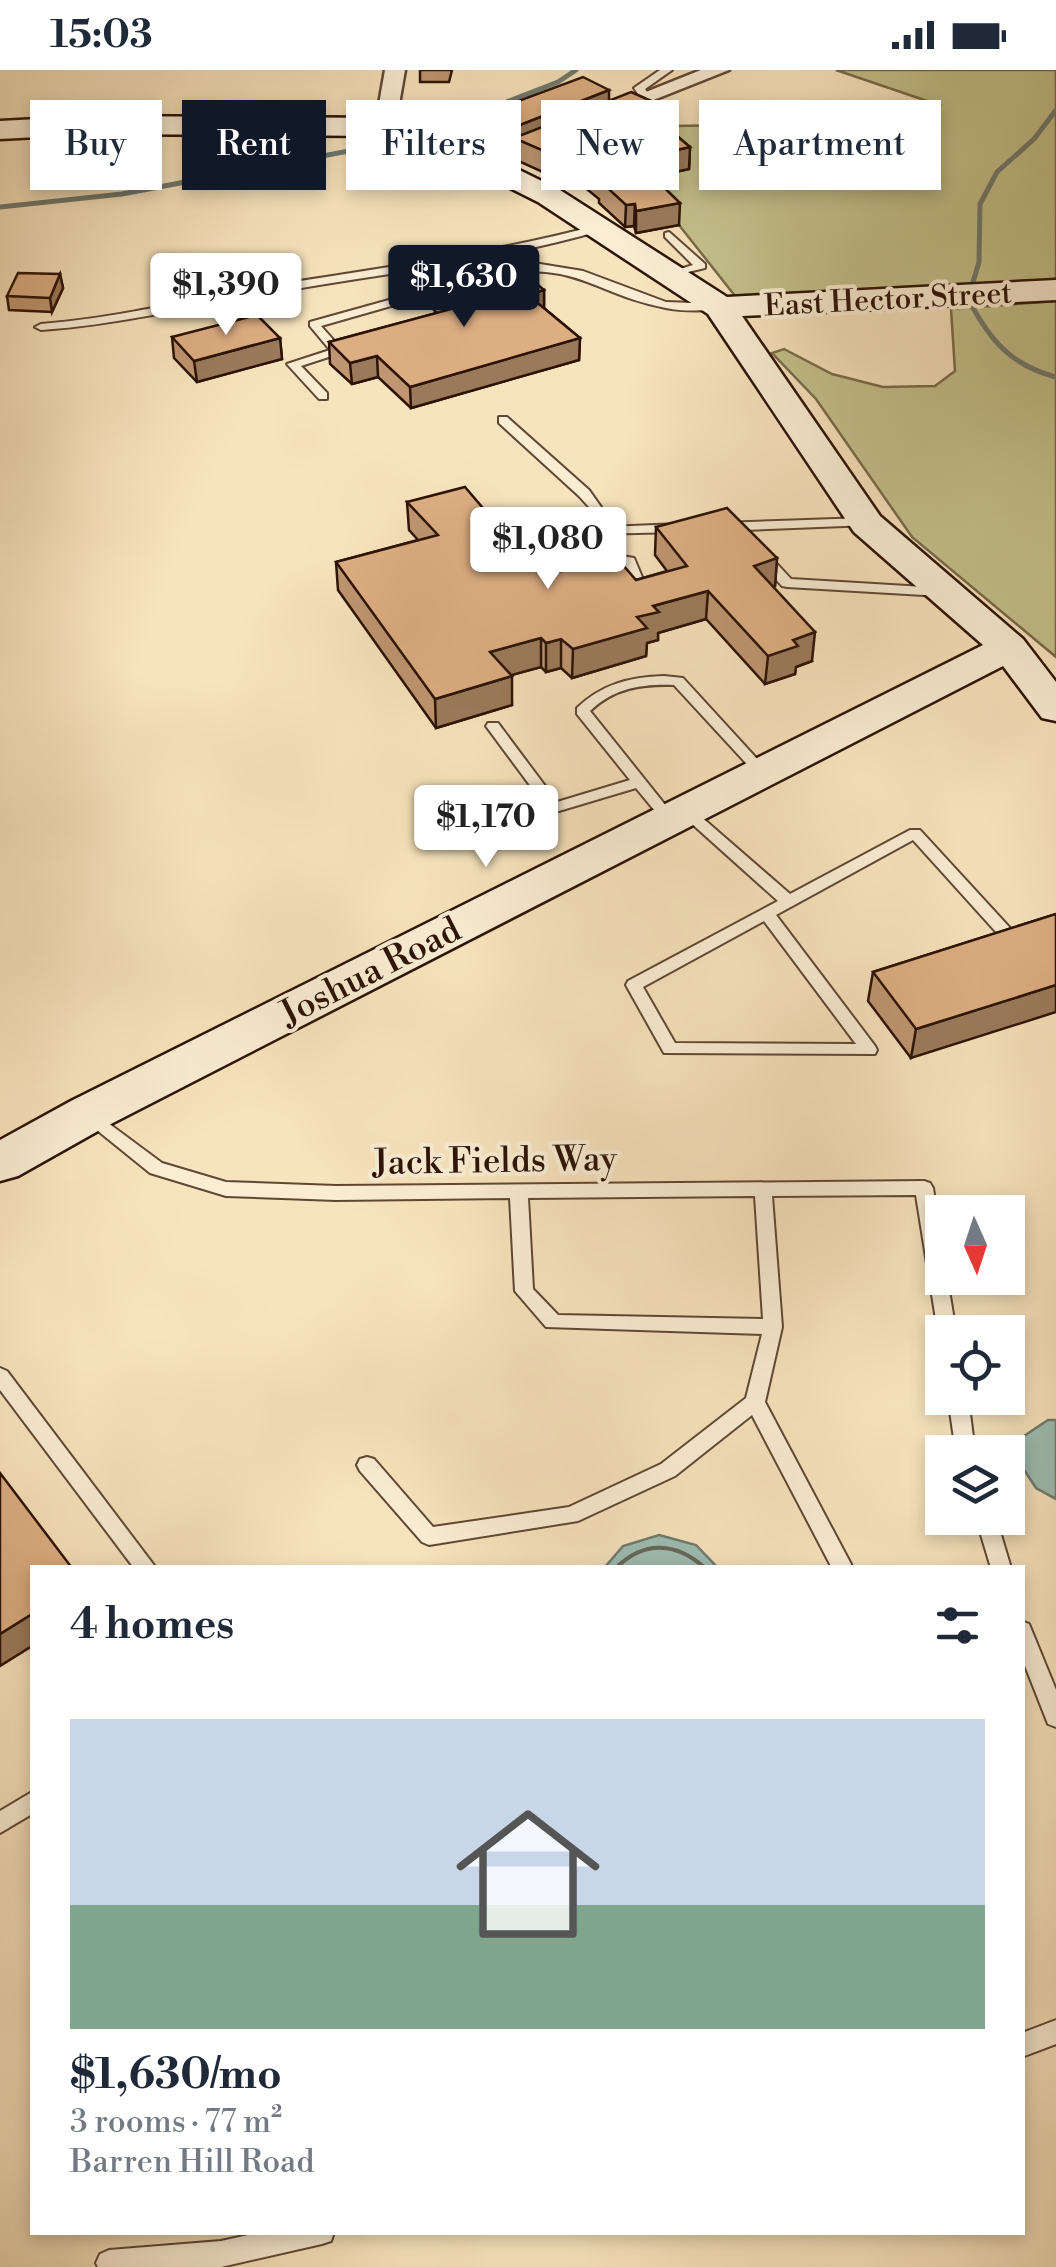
<!DOCTYPE html>
<meta charset="utf-8">
<style>
body{margin:0;font-family:"Libre Bodoni",serif;background:#f6f6f7;color:#1f2937;height:100vh;display:flex;flex-direction:column;font-size:38px;white-space:nowrap}
*{box-sizing:border-box;margin:0}
p{font-size:32px;color:#747a83}
.icon{flex:none;width:55px;height:55px;fill:none;stroke:currentColor;stroke-width:2;stroke-linecap:round;stroke-linejoin:round}
.map{position:relative;flex:1;overflow:hidden}
.details{position:absolute;left:30px;top:1495px;width:995px;height:670px;display:flex;flex-direction:column;background:#fff;border-radius:0px;box-shadow:0 5px 15px #0003}
.details>*{flex:none}
.hud{position:absolute;left:30px;top:30px;width:998px;height:90px;display:flex;gap:20px}
.needle{width:65px;rotate:177deg}
.controls{position:absolute;left:925px;top:1125px;display:grid;gap:20px}
.controls a{display:grid;place-items:center;width:100px;height:100px;border-radius:0px;background:#fff;box-shadow:0 5px 15px #0003;font-size:50px}
.price{position:absolute;translate:-50% -85px;padding:0 22px;border-radius:10px;background:#fff;color:#222;font-size:32px;line-height:65px;filter:drop-shadow(0 2px 5px #0008)}
.price::after{content:'';position:absolute;left:50%;top:60px;width:30px;height:22px;margin-left:-15px;background:inherit;clip-path:polygon(0 0,100% 0,50% 100%)}
.price.current{background:#111827;color:#fff}
ul{padding:0;list-style:none}
li{display:grid;align-content:center;gap:20px;height:530px;padding:0 40px}
li span{display:grid;place-items:center;height:310px;border-radius:0px;color:#555}
li>.icon{margin-inline-start:auto}
span .icon{width:180px;height:180px;fill:#fffc;stroke-width:1}
li b{font-size:42px}
h2{display:flex;justify-content:space-between;align-items:center;height:120px;padding:0 40px;font-size:42px}
.chip{padding:0 35px;border-radius:0px;background:#fff;box-shadow:0 5px 15px #0003;font-size:35px;line-height:90px}
.chip.current{background:#111827;color:#fff}
.status{display:flex;justify-content:space-between;align-items:center;height:70px;padding:0 50px;background:#fff;direction:ltr}
.status svg{height:28px;fill:currentColor}
.map>svg:first-child{display:block}
.green{fill:#c4c18c;stroke:#786a49;stroke-width:2.5}
.water{fill:#9dbeb3;stroke:#707a6e;stroke-width:2.5}
.lines{fill:none;stroke-linecap:round;stroke-linejoin:round}
.shore{stroke:#64685c;stroke-width:4}
.stream{stroke:#707a6e;stroke-width:5}
.lane-casing{stroke:#5f4734;stroke-width:4}
.street-casing{stroke:#5f4734;stroke-width:5}
.secondary-casing{stroke:#2c1306;stroke-width:5}
.lane{fill:#faedd4;fill-rule:evenodd}
.street{fill:#faedd4;fill-rule:evenodd}
.secondary{fill:#faedd4;fill-rule:evenodd}
.wall{fill:#be9671;stroke:#2c1306;stroke-width:2.5}
.shaded-wall{fill:#9b7a5c;stroke:#2c1306;stroke-width:2.5}
.building{fill:#ddae83;stroke:#2c1306;stroke-width:2.5}
.labels{text-anchor:middle;stroke-width:8;stroke-linejoin:round;paint-order:stroke}
.far-street-label{font-size:30px;fill:#2c1306;stroke:#faedd4}
.street-label{font-size:35px;fill:#2c1306;stroke:#faedd4}
</style>
<div class="status"><b>15:03</b><svg viewBox="0 0 49 12"><path d="M0 12V9h3v3zM5 12V6h3v6zM10 12V3h3v9zM15 12V0h3v12zM26 1h20v11H26zM47 4h2v5h-2z"/></svg></div>
<div class="map">
<svg width="1056" height="2197" viewBox="0 0 1056 2197">
<rect width="100%" height="100%" fill="#f7e3bd"/>
<filter id="stains"><feTurbulence type="fractalNoise" baseFrequency=".002" numOctaves="4"/><feColorMatrix values="0 0 0 0 .2 0 0 0 0 .09 0 0 0 0 .02 0 0 0 .5 -.17"/></filter>
<radialGradient id="worn" r=".72"><stop offset=".6" stop-color="#630" stop-opacity="0"/><stop offset="1" stop-color="#630" stop-opacity=".3"/></radialGradient>
<!-- green -->
<g class="green">
<polygon points="836,0 1056,0 1056,217 743,236 679,155 634,111 649,78 668,56 753,55 791,82 939,35"/>
<polygon points="1056,231 1056,587 912,467 816,329 772,283 784,279 832,304 883,317 935,316 955,301 951,239"/>
</g>
<!-- water -->
<g class="water">
<polygon points="1048,1350 1056,1350 1056,1429 1036,1418 1019,1392 1024,1366"/>
<polygon points="659,1465 696,1475 717,1497 605,1497 623,1476"/>
</g>
<g class="lines">
<!-- shore -->
<path class="shore" d="M616,1498C644,1470 676,1472 705,1498"/>
<!-- stream -->
<g class="stream">
<path d="M1056,40L1034,69L997,102L980,134L979,192L968,229C990,270 1010,295 1056,307"/>
<polyline points="0,137 122,124 412,69 558,12 576,0"/>
</g>
<!-- lane casing -->
<g class="lane-casing">
<g id="lane">
<polygon points="660,0 672,0 645,19 651,28 642,30 634,18"/>
<path d="M599,155L604,158L603,160C492,192 379,204 266,224C191,236 117,255 41,260L35,257L41,254C118,248 192,229 268,216C379,198 490,184 599,155Z"/>
<polygon points="669,162 705,194 705,198 667,207 667,203 693,195 665,167 665,163"/>
<path d="M540,194L583,201L666,232L720,234L726,237L720,240C702,240 683,242 666,238C595,225 576,189 494,206L488,203L518,195Z"/>
<polygon points="450,213 456,216 454,218 321,256 344,282 301,296 327,323 327,329 319,329 287,294 330,280 310,256 310,252"/>
<polygon points="499,347 507,347 589,420 601,437 606,457 680,454 687,458 680,462 595,464 589,437 579,426 499,353"/>
<polygon points="865,448 871,452 870,455 721,461 715,457 721,453"/>
<path d="M568,459L600,470L605,483L634,488L647,519L645,522H635L624,494L602,491C582,514 550,511 526,496L520,480L522,477L540,462ZM567,467L589,475L592,486C576,503 557,503 537,491L534,481L549,469Z"/>
<polygon points="759,479 764,480 791,509 941,518 948,522 941,526 787,517 782,516 754,486 754,480"/>
<path d="M664,606L683,608L769,702L762,707L757,705L674,615C642,614 614,618 590,641L674,746L677,749L674,752H664L636,718L559,741H549L486,656L488,653H498L557,732L630,710L577,644V638C602,614 630,607 664,606Z"/>
<path d="M686,736L691,738L790,824L910,760H920L1020,869L1012,874L1006,873L913,770L776,845L875,976L877,980L875,984L664,983L626,915L628,911L778,831L681,744L679,741L681,738ZM764,851L856,974L675,973L643,917Z"/>
<path d="M88,1038L162,1093L226,1112L336,1116L924,1111L930,1113L933,1118L942,1177V1208H947L956,1262H942V1268L938,1262L916,1125L772,1126L782,1257L765,1332L853,1498H832L752,1345L675,1406L578,1451L429,1475L422,1472L360,1401L357,1395L360,1389L367,1387L374,1389L433,1457L569,1437L661,1394L746,1328L762,1264L546,1257L515,1221L510,1128L336,1130L226,1126L150,1103L82,1048L79,1044ZM755,1126L763,1249L558,1245L533,1219L528,1128Z"/>
<polygon points="0,1298 7,1301 156,1498 134,1498 0,1320"/>
<polygon points="948,1328 968,1328 975,1382 956,1382"/>
<polygon points="976,1448 996,1448 1011,1498 991,1498"/>
<polygon points="1022,1551 1029,1554 1056,1620 1056,1657 1048,1654 1022,1588"/>
<polygon points="32,1722 32,1744 0,1763 0,1741"/>
<polygon points="1056,1950 1056,1974 1022,1987 1022,1963"/>
<polygon points="262,2162 334,2162 331,2171 322,2174 221,2197 98,2197 96,2193 100,2184 109,2180 221,2171"/>
</g>
</g>
<!-- street casing -->
<g class="street-casing">
<g id="street">
<polygon points="385,0 405,0 395,57 385,63 375,57"/>
<polygon points="701,0 729,0 490,95 476,95 473,91"/>
</g>
</g>
<!-- secondary casing -->
<g class="secondary-casing">
<polygon id="secondary" points="94,46 385,48 448,65 560,120 727,227 1056,210 1056,230 742,246 880,446 1023,569 1056,612 1056,651 1042,648 1003,596 105,1057 18,1106 0,1111 0,1070 71,1031 983,575 854,462 708,244 538,132 428,77 384,66 94,64 0,69 0,51"/>
</g>
<!-- lane -->
<use href="#lane" class="lane"/>
<!-- street -->
<use href="#street" class="street"/>
<!-- secondary -->
<use href="#secondary" class="secondary"/>
</g>
<!-- wall -->
<g class="wall">
<polygon points="420,0 452,0 449,12 420,12"/>
<polygon points="609,31 656,33 655,47 690,77 689,99 653,107 679,155 636,163 634,156 625,157 599,133 599,129 571,106 560,110 514,89 514,70 492,79 463,65 462,52"/>
<polygon points="60,204 63,218 52,242 9,240 7,226"/>
<polygon points="430,217 544,220 544,238 580,268 579,290 411,338 378,307 352,314 330,294 329,272 437,243 431,237"/>
<polygon points="172,267 280,268 282,289 197,312 174,288"/>
<polygon points="407,432 541,506 636,510 667,501 655,485 656,457 777,488 775,516 773,517 812,591 796,597 795,604 765,614 706,549 658,563 658,570 647,573 646,586 572,608 561,598 546,602 541,597 511,605 512,635 436,658 338,520 336,492 418,470 409,460"/>
<polygon points="1056,844 911,988 868,931 873,902"/>
</g>
<!-- shaded-wall -->
<g class="shaded-wall">
<polygon points="609,20 609,33 514,68 514,70 492,79 492,66"/>
<polygon points="656,33 655,54 644,38"/>
<polygon points="690,77 689,99 634,111 635,89"/>
<polygon points="571,84 571,106 560,110 560,88"/>
<polygon points="680,133 679,155 636,163 636,141"/>
<polygon points="635,134 634,156 625,157 626,135"/>
<polygon points="60,204 63,218 52,242 50,228"/>
<polygon points="544,220 544,241 528,225"/>
<polygon points="280,268 282,289 197,312 194,291"/>
<polygon points="580,268 579,290 411,338 410,317"/>
<polygon points="377,286 378,307 352,314 350,293"/>
<polygon points="777,488 775,516 751,524 754,496"/>
<polygon points="708,521 706,549 658,563 658,570 647,573 646,586 572,608 573,579 637,547 653,536"/>
<polygon points="815,562 812,591 796,597 795,604 765,614 768,586 793,570"/>
<polygon points="541,568 541,597 490,611 490,582"/>
<polygon points="561,569 561,598 546,602 546,573"/>
<polygon points="512,606 512,635 436,658 435,629"/>
<polygon points="1056,915 1056,942 911,988 916,959"/>
<polygon points="32,1544 32,1576 0,1596 0,1564"/>
</g>
<!-- building -->
<g class="building">
<polygon points="583,7 609,20 492,66 462,52"/>
<polygon points="631,22 656,33 644,38 690,77 635,89 680,133 636,141 635,134 626,135 600,111 604,110 571,84 560,88 514,68"/>
<polygon points="513,194 544,220 528,225 580,268 410,317 377,286 350,293 329,272 455,238 430,217"/>
<polygon points="18,203 60,204 50,228 7,226"/>
<polygon points="257,245 280,268 194,291 172,267"/>
<polygon points="465,417 541,506 616,487 636,510 687,496 656,457 727,438 777,488 754,496 815,562 793,570 798,576 768,586 708,521 653,536 659,542 637,547 647,558 573,579 561,569 546,573 541,568 490,582 512,606 435,629 336,492 438,465 407,432"/>
<polygon points="1056,844 1056,915 916,959 873,902"/>
<polygon points="0,1403 72,1498 32,1498 32,1544 0,1564"/>
</g>
<g class="labels">
<!-- far-street labels -->
<g class="far-street-label">
<text transform="translate(888 229) rotate(-3)" y="10">East Hector Street</text>
</g>
<!-- street labels -->
<g class="street-label">
<text transform="translate(370 901) rotate(-27)" y="12">Joshua Road</text>
<text transform="translate(495 1090) rotate(-1)" y="12">Jack Fields Way</text>
</g>
</g>
<rect width="100%" height="100%" filter="url(#stains)"/>
<rect width="100%" height="100%" fill="url(#worn)"/>
</svg>
<div class="controls">
<a><svg class="needle" viewBox="-14 -14 28 28"><path d="M0-13l5 13h-10z" fill="#e53935"/><path d="M0 13l5-13h-10z" fill="#747a83"/></svg></a>
<a><svg class="icon" aria-label="locate" viewBox="0 0 24 24"><circle cx="12" cy="12" r="6"/><path d="M12 2v4M12 18v4M2 12h4M18 12h4"/></svg></a>
<a><svg class="icon" aria-label="layers" viewBox="0 0 24 24"><path d="M12 4l9 5-9 5-9-5zM3 14l9 5 9-5"/></svg></a>
</div>
<b class="price current" style="left:464px;top:260px">$1,630</b>
<b class="price" style="left:226px;top:268px">$1,390</b>
<b class="price" style="left:548px;top:522px">$1,080</b>
<b class="price" style="left:486px;top:800px">$1,170</b>
<div class="hud">
<a class="chip">Buy</a>
<a class="chip current">Rent</a>
<a class="chip">Filters</a>
<a class="chip">New</a>
<a class="chip">Apartment</a>
</div>
<section class="details">
<h2>4 homes<svg class="icon" aria-label="filters" viewBox="0 0 24 24"><path d="M4 7h16M4 17h16"/><circle cx="9" cy="7" r="2"/><circle cx="15" cy="17" r="2"/></svg></h2>
<ul>
<li><span style="background:linear-gradient(#c9d6e8 60%,#7fa58c 0)"><svg class="icon" aria-label="home" viewBox="0 0 24 24"><path d="M3 11l9-7 9 7M6 9v11h12V9"/></svg></span><div><b>$1,630/mo</b><p>3 rooms · 77 m²</p><p>Barren Hill Road</p></div></li>
</ul>
</section>
</div>
